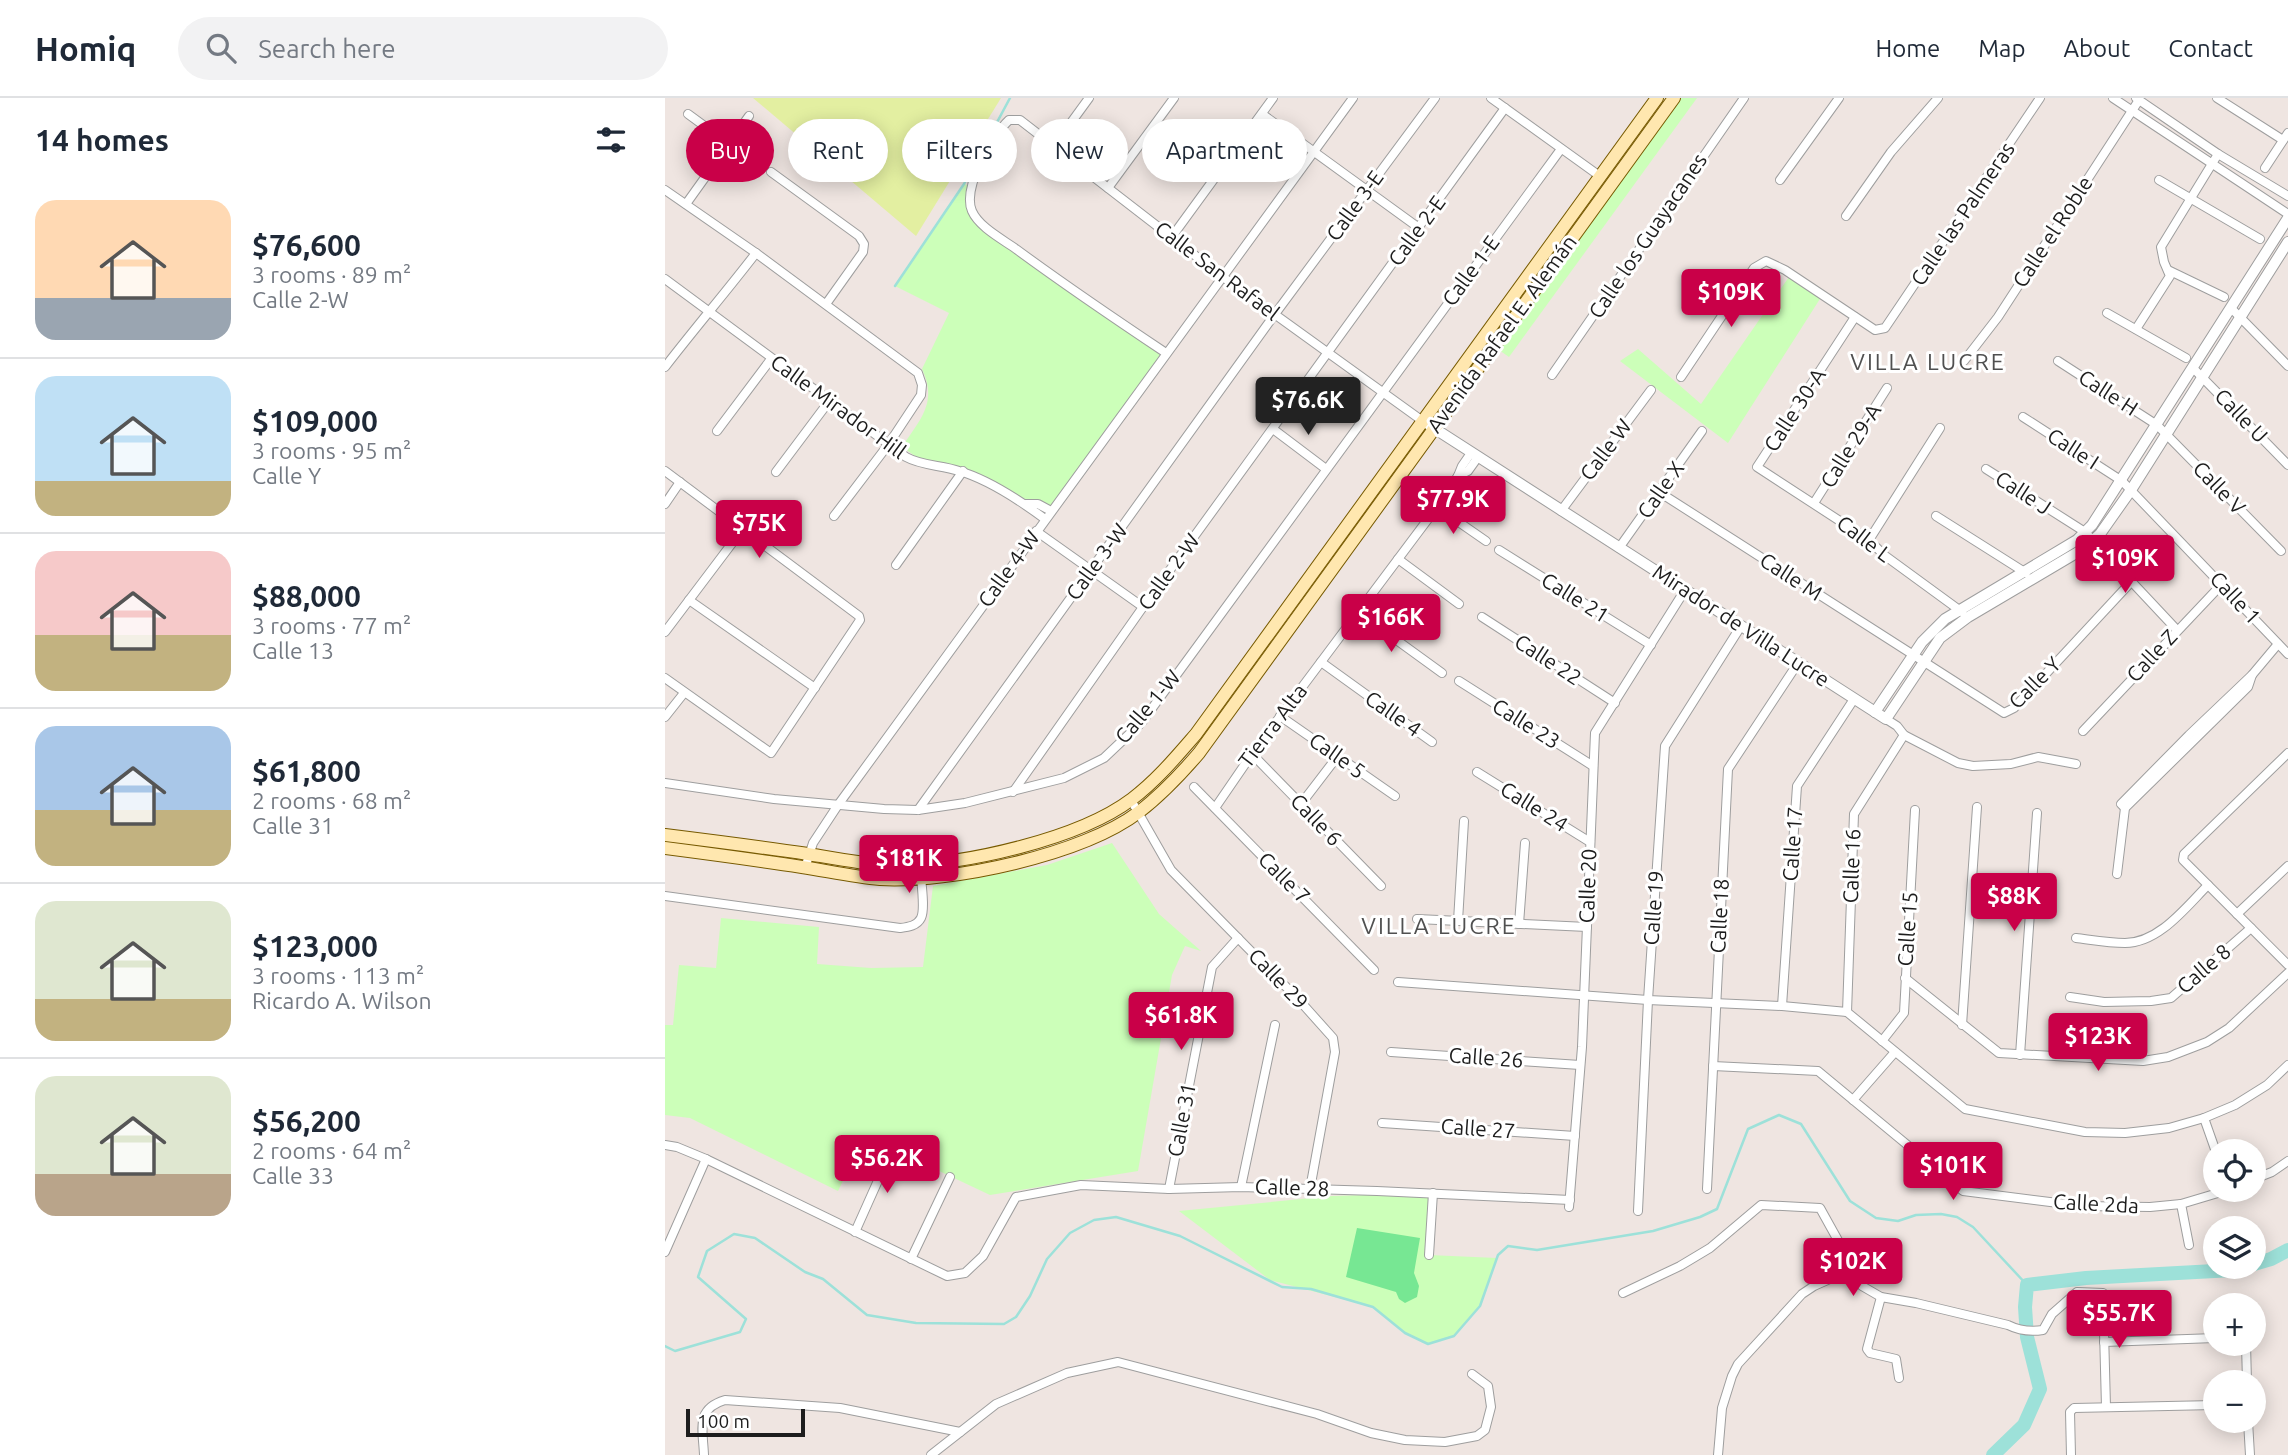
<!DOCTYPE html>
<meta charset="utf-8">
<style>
body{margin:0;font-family:Ubuntu,sans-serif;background:#f2f2f3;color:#1f2937;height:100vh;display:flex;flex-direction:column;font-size:26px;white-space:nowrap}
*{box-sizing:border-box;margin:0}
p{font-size:23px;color:#747a83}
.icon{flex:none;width:38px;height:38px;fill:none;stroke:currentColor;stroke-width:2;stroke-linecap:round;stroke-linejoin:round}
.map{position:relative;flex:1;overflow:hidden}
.side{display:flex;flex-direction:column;background:#fff;width:665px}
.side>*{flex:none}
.hud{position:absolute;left:21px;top:21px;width:665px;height:63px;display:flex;gap:14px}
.buttons{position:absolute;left:1538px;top:1041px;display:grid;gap:14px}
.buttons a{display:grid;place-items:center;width:63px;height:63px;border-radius:50%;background:#fff;box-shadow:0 4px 18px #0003;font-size:35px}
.scale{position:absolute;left:21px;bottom:18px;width:119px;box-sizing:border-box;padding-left:7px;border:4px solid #1d1d1d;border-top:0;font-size:19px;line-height:24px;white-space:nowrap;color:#1d1d1d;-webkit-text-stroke:5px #fff;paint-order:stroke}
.price{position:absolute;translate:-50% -60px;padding:0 16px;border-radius:7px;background:#c90048;color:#fff;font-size:23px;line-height:46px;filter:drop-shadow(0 2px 4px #0008)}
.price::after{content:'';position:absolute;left:50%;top:42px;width:21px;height:16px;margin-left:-10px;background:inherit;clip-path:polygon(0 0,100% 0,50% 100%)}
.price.active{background:#222;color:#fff}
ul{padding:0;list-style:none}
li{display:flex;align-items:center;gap:21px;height:175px;padding:0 35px}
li+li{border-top:2px solid #e0e1e3}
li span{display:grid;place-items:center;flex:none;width:196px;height:140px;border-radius:21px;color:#555}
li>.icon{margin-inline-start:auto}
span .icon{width:84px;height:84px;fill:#fffc;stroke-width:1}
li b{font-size:30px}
h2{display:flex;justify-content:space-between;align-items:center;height:84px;padding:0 35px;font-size:30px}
.tag{padding:0 24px;border-radius:32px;background:#fff;box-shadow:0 4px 18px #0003;font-size:24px;line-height:63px}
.tag.active{background:#c90048;color:#fff}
header{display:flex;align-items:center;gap:42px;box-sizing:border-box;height:98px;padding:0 35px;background:#fff;border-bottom:2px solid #e0e1e3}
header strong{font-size:33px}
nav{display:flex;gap:38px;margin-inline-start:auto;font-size:24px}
.search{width:490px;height:63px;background:#f2f2f3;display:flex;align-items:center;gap:18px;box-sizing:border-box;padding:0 24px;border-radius:38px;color:#747a83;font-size:26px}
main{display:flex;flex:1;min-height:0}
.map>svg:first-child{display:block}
.grass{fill:#e3efa1}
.park{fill:#ccffb9}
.pitch{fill:#77e793}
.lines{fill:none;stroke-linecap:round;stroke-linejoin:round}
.stream{stroke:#9de1d9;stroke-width:2.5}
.river{stroke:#9de1d9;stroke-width:14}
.minor-casing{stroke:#9e9e9e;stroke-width:10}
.tertiary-casing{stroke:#9e9e9e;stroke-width:12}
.secondary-casing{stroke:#775a00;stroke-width:14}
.minor{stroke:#fff;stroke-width:8}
.tertiary{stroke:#fff;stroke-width:10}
.secondary{stroke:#ffe7af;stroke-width:12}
.labels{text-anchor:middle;stroke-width:6;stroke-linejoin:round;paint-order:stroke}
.street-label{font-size:21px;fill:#1d1d1d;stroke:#fff}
.neighbourhood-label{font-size:23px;letter-spacing:2px;fill:#505050;stroke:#fff}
</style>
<header>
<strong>Homiq</strong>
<div class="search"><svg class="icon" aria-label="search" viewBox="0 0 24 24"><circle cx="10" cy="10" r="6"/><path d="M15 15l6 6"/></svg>Search here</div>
<nav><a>Home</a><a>Map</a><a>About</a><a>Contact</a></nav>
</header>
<main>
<section class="side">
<h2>14 homes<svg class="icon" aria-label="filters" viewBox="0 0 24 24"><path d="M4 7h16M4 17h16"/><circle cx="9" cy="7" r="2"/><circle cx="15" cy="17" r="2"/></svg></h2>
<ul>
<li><span style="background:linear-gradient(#ffd9b3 70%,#9aa5b1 0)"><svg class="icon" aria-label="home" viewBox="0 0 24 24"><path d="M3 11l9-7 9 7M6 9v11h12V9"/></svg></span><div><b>$76,600</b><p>3 rooms · 89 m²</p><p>Calle 2-W</p></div></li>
<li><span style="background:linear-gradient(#bfe0f5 75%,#c2b280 0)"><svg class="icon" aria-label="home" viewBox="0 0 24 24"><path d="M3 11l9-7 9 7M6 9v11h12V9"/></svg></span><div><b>$109,000</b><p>3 rooms · 95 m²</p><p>Calle Y</p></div></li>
<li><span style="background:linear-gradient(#f6c9c9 60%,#c2b280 0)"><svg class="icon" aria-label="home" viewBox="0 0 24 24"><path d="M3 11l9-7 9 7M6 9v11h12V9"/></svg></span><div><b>$88,000</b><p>3 rooms · 77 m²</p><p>Calle 13</p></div></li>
<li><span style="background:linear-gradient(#a9c7e8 60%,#c2b280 0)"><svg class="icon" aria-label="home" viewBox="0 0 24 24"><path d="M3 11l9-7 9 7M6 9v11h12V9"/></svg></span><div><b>$61,800</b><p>2 rooms · 68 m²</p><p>Calle 31</p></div></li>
<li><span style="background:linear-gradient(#dfe7d0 70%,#c2b280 0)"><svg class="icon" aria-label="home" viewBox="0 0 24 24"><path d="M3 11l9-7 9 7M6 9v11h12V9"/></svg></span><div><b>$123,000</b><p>3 rooms · 113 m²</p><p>Ricardo A. Wilson</p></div></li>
<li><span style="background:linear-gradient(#dfe7d0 70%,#b9a48a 0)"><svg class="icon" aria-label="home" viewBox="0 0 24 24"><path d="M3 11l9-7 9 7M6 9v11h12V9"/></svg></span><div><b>$56,200</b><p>2 rooms · 64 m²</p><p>Calle 33</p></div></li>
</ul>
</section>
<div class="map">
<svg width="1623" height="1357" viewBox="0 0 1623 1357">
<rect width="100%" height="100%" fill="#efe5e1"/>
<!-- grass -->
<polygon class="grass" points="88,0 336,0 251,138"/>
<!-- park -->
<g class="park">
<polygon points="1015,0 1032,0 844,259 834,252"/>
<path d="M299,86L306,88L309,118L501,255L388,410L354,399L298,372L260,365L237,349C255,321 273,305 257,271L284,215L230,188Z"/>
<polygon points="1128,173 1160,193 1063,345 955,263 973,251 1036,306"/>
<polygon points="447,745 494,816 536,853 520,848 507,877 473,1073 325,1097 200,1038 173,1093 25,1020 0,1017 0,927 8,927 14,867 51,870 56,820 154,829 152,866 206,870 258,869 268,788 382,767"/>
<polygon points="768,1095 764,1157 832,1160 815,1208 789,1238 763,1246 740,1235 708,1209 605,1182 514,1113 667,1098"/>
</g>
<!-- pitch -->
<polygon class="pitch" points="692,1130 755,1140 749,1175 754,1188 752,1199 740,1205 734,1201 731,1194 681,1179"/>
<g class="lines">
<!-- stream -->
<g class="stream">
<polyline points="230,188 299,86 345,0"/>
<polyline points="0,1248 10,1253 75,1234 81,1221 33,1179 42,1153 69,1136 90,1140 140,1174 158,1181 202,1217 251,1225 339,1226 351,1219 365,1198 382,1161 405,1135 429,1122 451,1119 515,1138 617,1189 646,1191 708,1209 740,1235 763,1246 789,1238 815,1208 833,1157 843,1148 872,1152 988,1133 1035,1119 1052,1111 1083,1031 1114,1017 1136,1026 1185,1103 1211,1120 1233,1123 1251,1117 1276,1116 1292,1119 1308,1129 1362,1187"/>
</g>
<!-- river -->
<g class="river">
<polyline points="1589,1166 1606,1161 1623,1152"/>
<polyline points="1328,1357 1359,1327 1375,1291 1362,1239 1360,1209 1362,1187 1421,1180 1568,1172 1580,1169"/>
</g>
<!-- minor casing -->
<g class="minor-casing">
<g id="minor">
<polyline points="826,0 936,79"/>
<polyline points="1448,0 1623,116"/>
<polyline points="1471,0 1553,56 1623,98"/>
<polyline points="1552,0 1618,42"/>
<polyline points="23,16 64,46"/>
<polyline points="597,16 754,130"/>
<polyline points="389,48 424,0"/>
<polyline points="1600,70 1623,35"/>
<polyline points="106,74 194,138 199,146 198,154 161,206"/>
<polyline points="1115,82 1174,0"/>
<polyline points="1494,82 1595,141"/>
<polyline points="443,90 509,0"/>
<polyline points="0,92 91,155 253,275 257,287 256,297 223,347 169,418"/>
<polyline points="21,106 84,18"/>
<polyline points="1181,118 1226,54 1273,0"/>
<polyline points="506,140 608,0"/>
<polyline points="1503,172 1559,199"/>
<path d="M0,181L241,359C257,368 277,367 294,373C322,381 357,404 380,421"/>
<polyline points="1566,210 1623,268"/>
<polyline points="1442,215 1521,260"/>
<polyline points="1190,219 1092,369 1204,442 1219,457 1297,514"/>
<polyline points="1471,231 1505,178 1499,164 1496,149 1553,56"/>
<path d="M501,255C450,221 400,187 351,151C337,141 314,129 307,113C297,90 327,38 344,22H355L558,179L759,324"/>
<polyline points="1299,263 1333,219 1474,2"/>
<polyline points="1393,263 1492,327 1616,453"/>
<path d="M0,269C30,230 61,194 91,155"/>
<polyline points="1528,270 1623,367"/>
<polyline points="887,277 1079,0"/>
<polyline points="1016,279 1089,170 1101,163 1120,172 1210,232 1220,230 1375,0"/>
<polyline points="1358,319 1457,383 1623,556"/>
<polyline points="608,331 661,371"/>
<polyline points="52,333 106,261"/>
<polyline points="1321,371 1420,434 1511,531"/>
<polyline points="0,373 194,518 195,522 106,655 0,580"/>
<polyline points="111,374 165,302"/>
<polyline points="793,378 803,373 813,359"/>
<polyline points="994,394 1339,615 1349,610 1467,483"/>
<polyline points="1149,405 1222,290"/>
<polyline points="0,406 15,384"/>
<polyline points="361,406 373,406 386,413"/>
<polyline points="772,409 821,443"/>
<polyline points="896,413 986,292"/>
<polyline points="1271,418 1361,475"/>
<polyline points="371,433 478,509"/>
<polyline points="1204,442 1275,330"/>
<polyline points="954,450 1037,333"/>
<polyline points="834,452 986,547"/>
<polyline points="733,461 794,506"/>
<polyline points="231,467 298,373"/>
<polyline points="24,502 150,590"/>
<polyline points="693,514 777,575"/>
<polyline points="817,519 950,605"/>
<polyline points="0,534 77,432"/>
<polyline points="656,564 767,644"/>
<polyline points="794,583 928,668"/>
<polyline points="615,618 730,698"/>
<polyline points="0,619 19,595"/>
<polyline points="1221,621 1232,628 1239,637 1293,665 1308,668 1346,666 1373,659 1411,666"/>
<polyline points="1418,633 1557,486"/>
<polyline points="1623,655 1519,756 1518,762 1623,867"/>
<polyline points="587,656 716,788"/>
<polyline points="812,674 925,744"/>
<polyline points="0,685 109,701 219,711 253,712 300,705 399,680 439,660 477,624 896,51"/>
<polyline points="529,689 709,872"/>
<polyline points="348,694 478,509 840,10"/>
<polyline points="466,702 506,772 634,902 668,940 670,954 645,1091"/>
<polyline points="636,706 672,659"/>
<polyline points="550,710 587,656 772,409 793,378 797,368 806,355"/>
<polyline points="1460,710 1456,706 1524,637 1587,577 1613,546"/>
<polyline points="253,712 610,216 770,0"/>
<polyline points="140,770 148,745 173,707 688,0"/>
<polyline points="1452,776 1460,710 1583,589 1587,577"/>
<path d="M0,798L235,830C243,829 252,828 256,820C261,810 255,778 255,766"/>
<polyline points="1572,816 1623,768"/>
<polyline points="752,821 922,829"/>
<polyline points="793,823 799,723"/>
<polyline points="854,826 860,745"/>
<path d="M1411,840C1427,842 1444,845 1460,845C1494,845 1521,809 1543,787"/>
<polyline points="1240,880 1334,955 1478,963 1503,959 1542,944 1564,930 1623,875"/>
<polyline points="733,884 983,902 1117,908 1182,914 1300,1011 1420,1034 1460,1035 1504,1030 1539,1020 1570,1007 1602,987 1623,967"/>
<polyline points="1405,899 1439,904 1486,903 1506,900 1586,830"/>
<polyline points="1117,908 1132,688 1189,601"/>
<polyline points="1182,914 1189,716 1239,637"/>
<polyline points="1297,927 1312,709"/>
<polyline points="1217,943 1239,915 1250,712"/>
<polyline points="726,954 915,967"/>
<polyline points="1355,957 1372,715"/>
<polyline points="1048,968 1153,973 1298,1093 1417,1108 1485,1109 1516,1106 1563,1092"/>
<polyline points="1188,1002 1230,954"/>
<polyline points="1539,1020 1551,1054"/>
<polyline points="717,1025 910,1038"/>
<polyline points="0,1047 12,1049 41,1061 282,1178 300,1175 318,1158 351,1099 416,1087 504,1091 576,1089 712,1093 905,1102"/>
<polyline points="1589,1081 1607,1074 1623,1063"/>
<polyline points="576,1089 610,927"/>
<polyline points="504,1091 547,869 573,840"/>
<polyline points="1042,1091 1063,671 1133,565"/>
<polyline points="1516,1106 1524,1147"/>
<polyline points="904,1109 917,949 930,635 1020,492"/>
<polyline points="973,1113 983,902 1000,648 1076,528"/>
<polyline points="190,1134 228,1049"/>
<polyline points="0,1154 41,1061"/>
<polyline points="764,1157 768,1095"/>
<polyline points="246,1161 285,1079"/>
<path d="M958,1195L1015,1168L1045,1150L1096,1107L1155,1110L1175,1146L1185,1172L1197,1188L1216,1199L1251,1205L1343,1227C1355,1233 1365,1234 1378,1232L1387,1216L1412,1194L1438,1195L1441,1309"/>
<polyline points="1216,1199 1202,1251 1205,1255 1231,1261 1234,1280"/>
<polyline points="1439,1244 1550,1240"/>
<polyline points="1581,1246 1582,1284"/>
<polyline points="1583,1323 1585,1357"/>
<path d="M39,1357C38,1331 30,1311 60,1302L175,1310L295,1334"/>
<polyline points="266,1357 331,1306 402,1275 453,1264 652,1316 706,1335 740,1342 780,1344 812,1338 820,1332 826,1309 823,1288 807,1276"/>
<polyline points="1053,1357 1057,1310 1067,1278 1073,1266 1137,1196 1149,1188 1185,1172"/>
<polyline points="1406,1357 1405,1314 1409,1310 1550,1307"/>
</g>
</g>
<!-- tertiary casing -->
<g class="tertiary-casing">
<g id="tertiary">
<polyline points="764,327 1221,621 1275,540 1303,519 1418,451 1435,436 1466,392 1623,144"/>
<polyline points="1210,614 1257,544 1280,521 1412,442 1427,427 1623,120"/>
</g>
</g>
<!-- secondary casing -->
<g class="secondary-casing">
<g id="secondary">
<path d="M0,737C48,743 95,749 143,756C173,761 203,767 233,767C300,767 414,741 467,701C492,682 511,659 531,636L992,0"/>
<path d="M0,750C46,756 91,762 137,769C163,773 189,779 215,781C286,785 417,757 474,714C496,697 516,676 534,655L1009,0"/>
</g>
</g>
<!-- minor -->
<use href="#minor" class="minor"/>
<!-- tertiary -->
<use href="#tertiary" class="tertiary"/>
<!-- secondary -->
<use href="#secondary" class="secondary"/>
</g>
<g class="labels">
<!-- street labels -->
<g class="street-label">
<text transform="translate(690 108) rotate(-54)" y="7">Calle 3-E</text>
<text transform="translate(1298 116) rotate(-56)" y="7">Calle las Palmeras</text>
<text transform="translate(752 133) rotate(-54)" y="7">Calle 2-E</text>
<text transform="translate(1388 134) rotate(-57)" y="7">Calle el Roble</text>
<text transform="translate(983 138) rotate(-56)" y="7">Calle los Guayacanes</text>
<text transform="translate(552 173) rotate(37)" y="7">Calle San Rafael</text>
<text transform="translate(806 173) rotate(-54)" y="7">Calle 1-E</text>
<text transform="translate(837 236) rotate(-54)" y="7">Avenida Rafael E. Alemán</text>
<text transform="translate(1443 295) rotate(33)" y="7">Calle H</text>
<text transform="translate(173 309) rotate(36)" y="7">Calle Mirador Hill</text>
<text transform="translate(1130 312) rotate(-57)" y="7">Calle 30-A</text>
<text transform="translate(1576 318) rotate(46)" y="7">Calle U</text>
<text transform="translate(1186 348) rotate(-58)" y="7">Calle 29-A</text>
<text transform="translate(1408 351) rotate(33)" y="7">Calle I</text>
<text transform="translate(941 352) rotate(-53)" y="7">Calle W</text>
<text transform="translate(1554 390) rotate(46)" y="7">Calle V</text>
<text transform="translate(996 392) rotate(-55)" y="7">Calle X</text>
<text transform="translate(1358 395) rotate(33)" y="7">Calle J</text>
<text transform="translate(1199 441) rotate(37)" y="7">Calle L</text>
<text transform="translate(432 464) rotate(-54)" y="7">Calle 3-W</text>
<text transform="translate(344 471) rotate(-54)" y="7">Calle 4-W</text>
<text transform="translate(504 474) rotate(-54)" y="7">Calle 2-W</text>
<text transform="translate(1126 479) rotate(33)" y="7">Calle M</text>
<text transform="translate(910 500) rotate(32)" y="7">Calle 21</text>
<text transform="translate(1570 500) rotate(47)" y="7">Calle 1</text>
<text transform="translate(1076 528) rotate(33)" y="7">Mirador de Villa Lucre</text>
<text transform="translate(1487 558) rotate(-47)" y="7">Calle Z</text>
<text transform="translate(883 562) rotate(33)" y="7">Calle 22</text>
<text transform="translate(1370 585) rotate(-45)" y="7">Calle Y</text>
<text transform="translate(483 609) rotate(-50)" y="7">Calle 1-W</text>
<text transform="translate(728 616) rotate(35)" y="7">Calle 4</text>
<text transform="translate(861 626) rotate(32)" y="7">Calle 23</text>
<text transform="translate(608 628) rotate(-53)" y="7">Tierra Alta</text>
<text transform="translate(672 658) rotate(35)" y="7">Calle 5</text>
<text transform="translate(869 709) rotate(32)" y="7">Calle 24</text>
<text transform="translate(651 722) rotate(46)" y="7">Calle 6</text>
<text transform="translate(1128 746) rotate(-86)" y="7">Calle 17</text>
<text transform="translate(1187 768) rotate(-88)" y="7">Calle 16</text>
<text transform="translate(619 780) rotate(45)" y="7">Calle 7</text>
<text transform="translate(923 788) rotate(-88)" y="7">Calle 20</text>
<text transform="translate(989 810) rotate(-86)" y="7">Calle 19</text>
<text transform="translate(1055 818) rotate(-87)" y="7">Calle 18</text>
<text transform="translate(1243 831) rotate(-86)" y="7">Calle 15</text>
<text transform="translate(1539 871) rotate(-41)" y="7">Calle 8</text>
<text transform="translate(613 881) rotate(46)" y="7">Calle 29</text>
<text transform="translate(821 960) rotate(4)" y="7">Calle 26</text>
<text transform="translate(517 1022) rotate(-79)" y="7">Calle 31</text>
<text transform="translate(813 1031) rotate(4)" y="7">Calle 27</text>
<text transform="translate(627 1090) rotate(2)" y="7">Calle 28</text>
<text transform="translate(1431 1106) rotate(3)" y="7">Calle 2da</text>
</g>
<!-- neighbourhood labels -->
<g class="neighbourhood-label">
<text x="1263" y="272">VILLA LUCRE</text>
<text x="774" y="836">VILLA LUCRE</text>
</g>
</g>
</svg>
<div class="buttons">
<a><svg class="icon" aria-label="locate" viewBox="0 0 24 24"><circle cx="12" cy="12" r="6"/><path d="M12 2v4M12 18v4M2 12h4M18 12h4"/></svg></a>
<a><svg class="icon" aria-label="layers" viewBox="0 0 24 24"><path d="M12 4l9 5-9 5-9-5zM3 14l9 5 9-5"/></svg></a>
<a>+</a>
<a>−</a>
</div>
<div class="scale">100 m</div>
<b class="price" style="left:1066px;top:231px">$109K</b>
<b class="price active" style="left:643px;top:339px">$76.6K</b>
<b class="price" style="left:788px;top:438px">$77.9K</b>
<b class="price" style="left:94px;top:462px">$75K</b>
<b class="price" style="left:1460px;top:497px">$109K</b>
<b class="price" style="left:726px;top:556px">$166K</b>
<b class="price" style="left:244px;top:797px">$181K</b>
<b class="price" style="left:1349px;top:835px">$88K</b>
<b class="price" style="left:516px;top:954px">$61.8K</b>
<b class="price" style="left:1433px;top:975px">$123K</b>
<b class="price" style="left:222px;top:1097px">$56.2K</b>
<b class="price" style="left:1288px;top:1104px">$101K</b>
<b class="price" style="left:1188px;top:1200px">$102K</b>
<b class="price" style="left:1454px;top:1252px">$55.7K</b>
<div class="hud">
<a class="tag active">Buy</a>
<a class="tag">Rent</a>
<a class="tag">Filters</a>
<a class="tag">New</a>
<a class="tag">Apartment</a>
</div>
</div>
</main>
